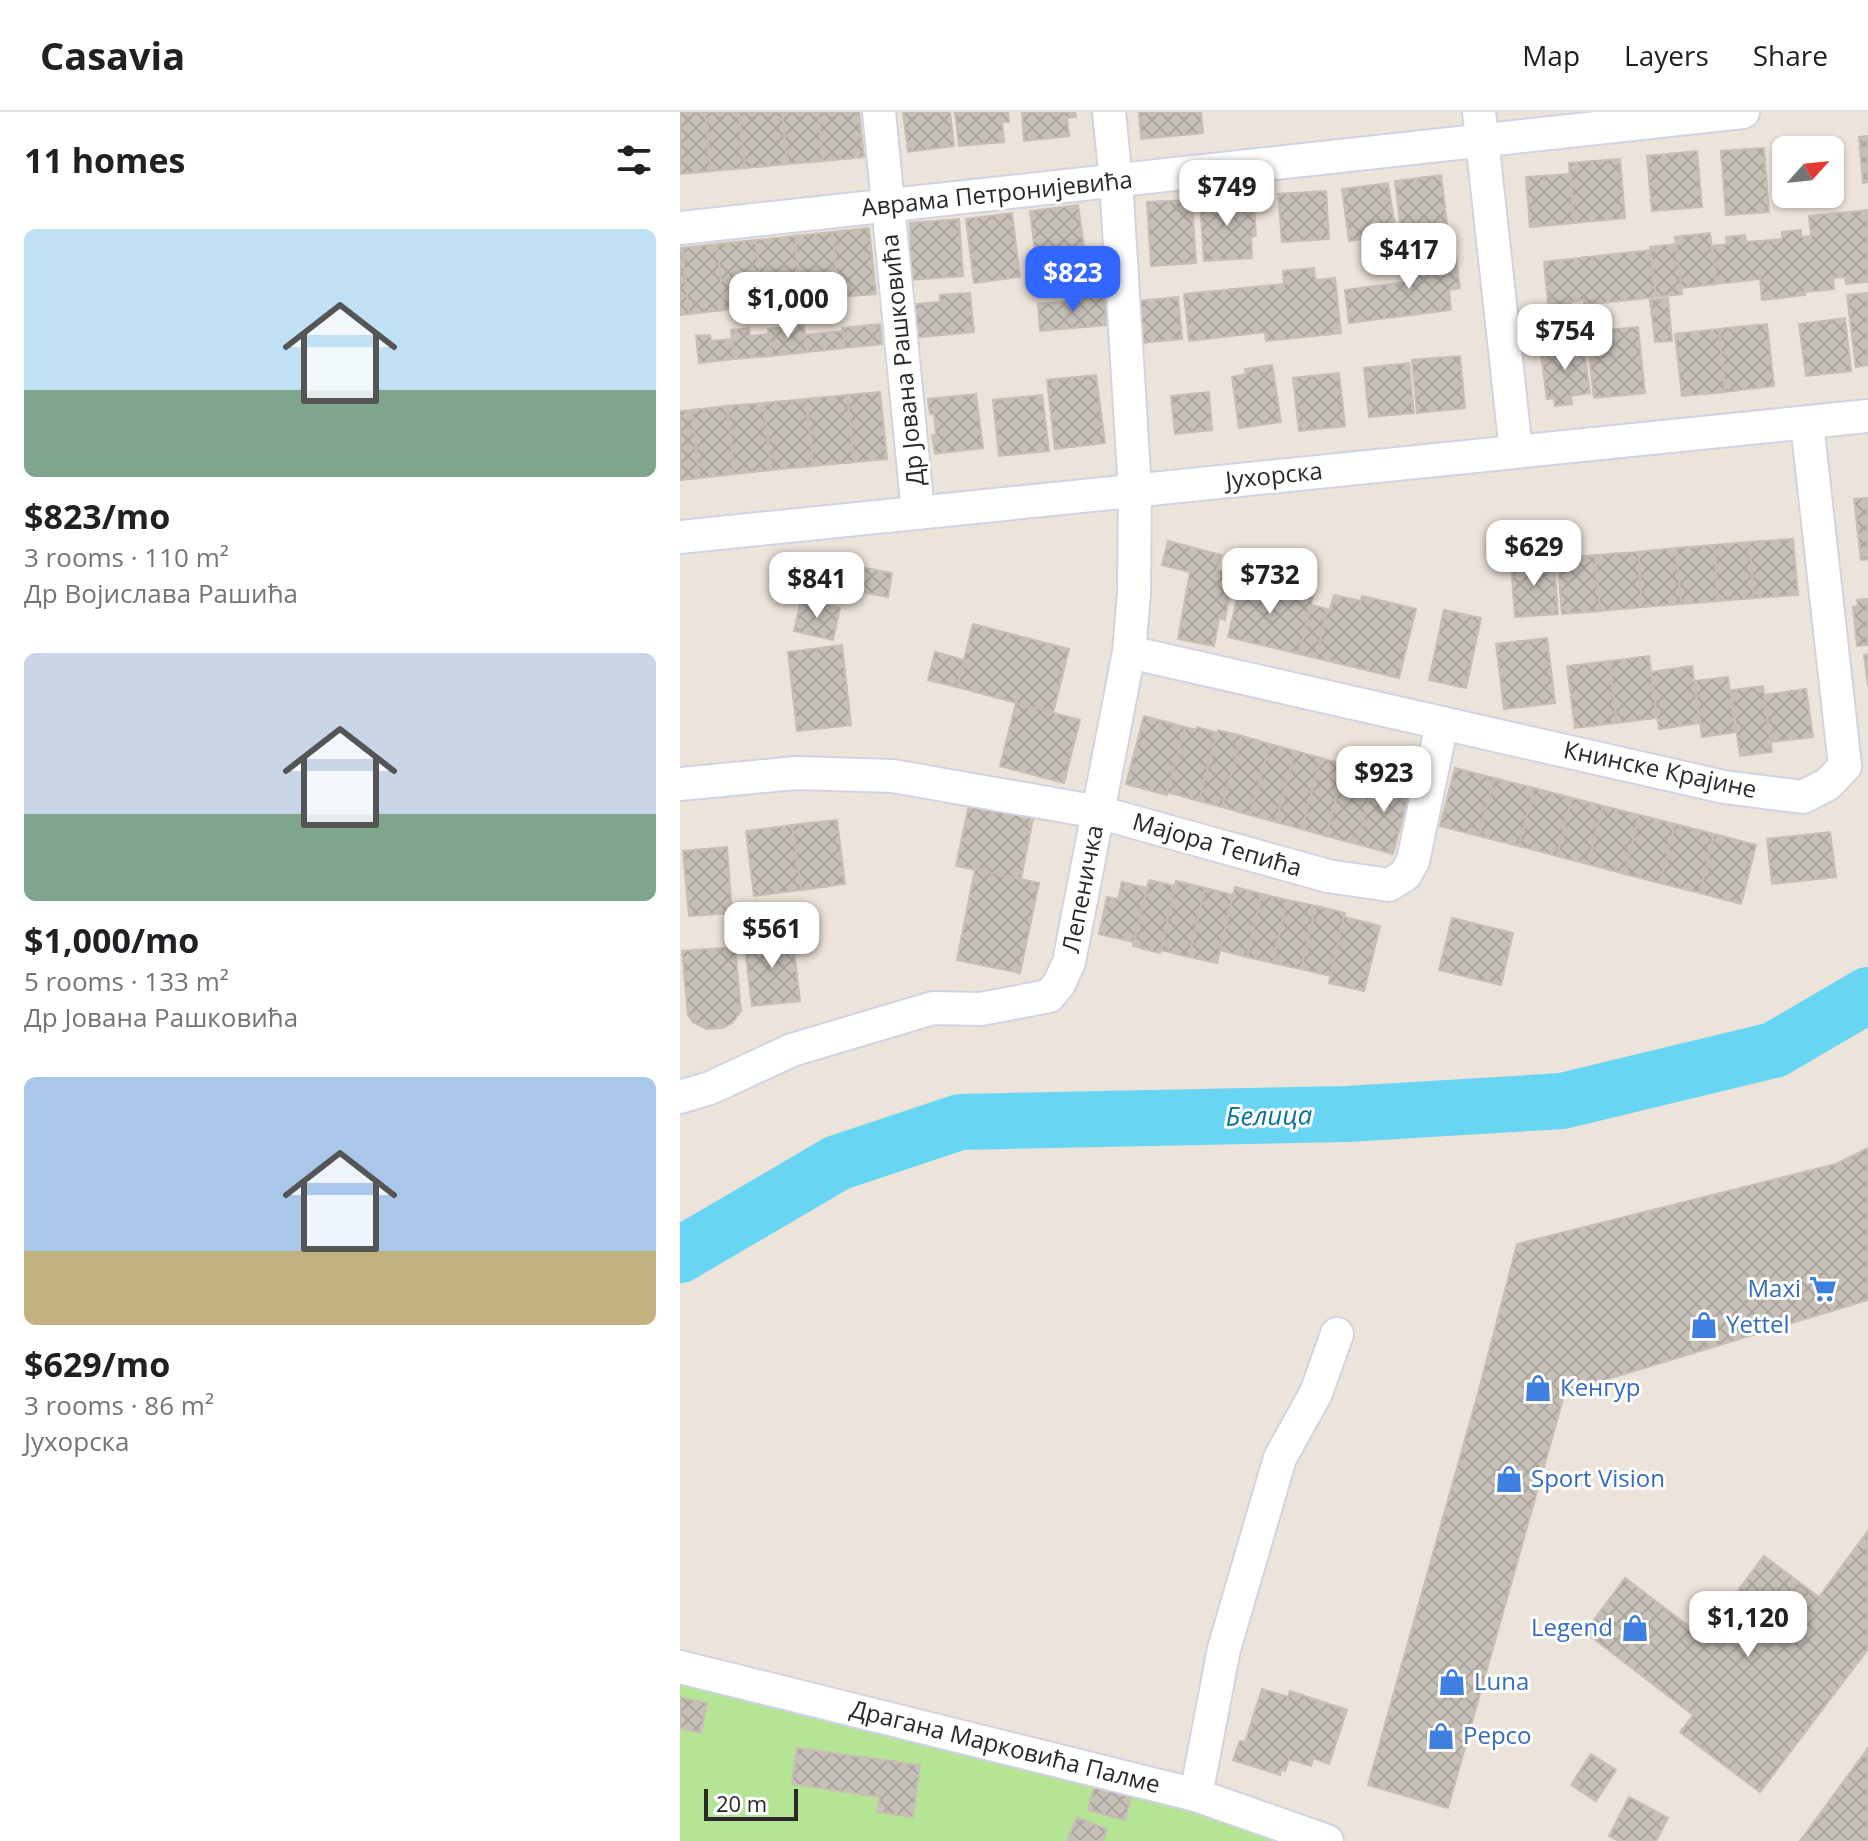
<!DOCTYPE html>
<meta charset="utf-8">
<style>
body{margin:0;font-family:"Open Sans",sans-serif;background:#f6f6f6;color:#202124;height:100vh;display:flex;flex-direction:column;font-size:30px;white-space:nowrap}
*{box-sizing:border-box;margin:0}
p{font-size:26px;color:#757577}
.icon{flex:none;width:44px;height:44px;fill:none;stroke:currentColor;stroke-width:2;stroke-linecap:round;stroke-linejoin:round}
.map{position:relative;flex:1;overflow:hidden}
.panel{display:flex;flex-direction:column;background:#fff;width:680px}
.panel>*{flex:none}
.needle{width:52px;rotate:63deg}
.buttons{position:absolute;left:1092px;top:24px;display:grid;gap:16px}
.buttons a{display:grid;place-items:center;width:72px;height:72px;border-radius:12px;background:#fff;box-shadow:0 2px 6px #0004;font-size:40px}
.scale{position:absolute;left:24px;bottom:20px;width:94px;box-sizing:border-box;padding-left:8px;border:4px solid #292929;border-top:0;font-size:22px;line-height:28px;white-space:nowrap;color:#292929;-webkit-text-stroke:6px #fff;paint-order:stroke}
.price{position:absolute;translate:-50% -68px;padding:0 18px;border-radius:16px;background:#fff;color:#222;font-size:26px;line-height:52px;filter:drop-shadow(0 2px 4px #0008)}
.price::after{content:'';position:absolute;left:50%;top:48px;width:24px;height:18px;margin-left:-12px;background:inherit;clip-path:polygon(0 0,100% 0,50% 100%)}
.price.selected{background:#3365ff;color:#fff}
ul{padding:0;list-style:none}
li{display:grid;align-content:center;gap:16px;height:424px;padding:0 24px}
li span{display:grid;place-items:center;height:248px;border-radius:12px;color:#555}
li>.icon{margin-inline-start:auto}
span .icon{width:144px;height:144px;fill:#fffc;stroke-width:1}
li b{font-size:34px}
h2{display:flex;justify-content:space-between;align-items:center;height:96px;padding:0 24px;font-size:34px}
header{display:flex;align-items:center;gap:48px;box-sizing:border-box;height:112px;padding:0 40px;background:#fff;border-bottom:2px solid #e0e0e0}
header strong{font-size:38px}
nav{display:flex;gap:44px;margin-inline-start:auto;font-size:28px}
main{display:flex;flex:1;min-height:0}
.map>svg:first-child{display:block}
.park{fill:#b4e494}
.lines{fill:none;stroke-linecap:round;stroke-linejoin:round}
.river{stroke:#68d6f2;stroke-width:56}
.building{fill:url(#building-cross-hatch);stroke:#c7bfb3;stroke-width:2}
.minor-casing{stroke:#cfd4e2;stroke-width:36}
.minor{stroke:#fff;stroke-width:32}
.labels{text-anchor:middle;stroke-width:6;stroke-linejoin:round;paint-order:stroke}
.street-label{font-size:24px;fill:#292929;stroke:#fff}
.shop-label{font-size:24px;fill:#366cbe;stroke:#fff;text-anchor:start}
.water-label{font-size:26px;font-style:italic;fill:#09729c;stroke:#fff}
</style>
<header>
<strong>Casavia</strong>
<nav><a>Map</a><a>Layers</a><a>Share</a></nav>
</header>
<main>
<section class="panel">
<h2>11 homes<svg class="icon" aria-label="filters" viewBox="0 0 24 24"><path d="M4 7h16M4 17h16"/><circle cx="9" cy="7" r="2"/><circle cx="15" cy="17" r="2"/></svg></h2>
<ul>
<li><span style="background:linear-gradient(#bfe0f5 65%,#7fa58c 0)"><svg class="icon" aria-label="home" viewBox="0 0 24 24"><path d="M3 11l9-7 9 7M6 9v11h12V9"/></svg></span><div><b>$823/mo</b><p>3 rooms · 110 m²</p><p>Др Војислава Рашића</p></div></li>
<li><span style="background:linear-gradient(#c9d6e8 65%,#7fa58c 0)"><svg class="icon" aria-label="home" viewBox="0 0 24 24"><path d="M3 11l9-7 9 7M6 9v11h12V9"/></svg></span><div><b>$1,000/mo</b><p>5 rooms · 133 m²</p><p>Др Јована Рашковића</p></div></li>
<li><span style="background:linear-gradient(#a9c7e8 70%,#c2b280 0)"><svg class="icon" aria-label="home" viewBox="0 0 24 24"><path d="M3 11l9-7 9 7M6 9v11h12V9"/></svg></span><div><b>$629/mo</b><p>3 rooms · 86 m²</p><p>Јухорска</p></div></li>
</ul>
</section>
<div class="map">
<svg width="1188" height="1729" viewBox="0 0 1188 1729">
<defs>
<pattern id="building-cross-hatch" width="8" height="8" patternUnits="userSpaceOnUse" patternTransform="scale(2)"><rect width="8" height="8" fill="#c7c0b9"/><path d="M0 0l8 8M0 8l8-8" fill="none" stroke="#aba59f"/></pattern>
</defs>
<rect width="100%" height="100%" fill="#ece3da"/>
<!-- park -->
<polygon class="park" points="0,1565 635,1729 0,1729"/>
<g class="lines">
<!-- river -->
<polyline class="river" points="0,1143 157,1051 280,1010 667,1002 882,989 1094,938 1188,883"/>
</g>
<!-- building -->
<g class="building">
<polygon points="0,0 25,0 31,59 0,62"/>
<polygon points="25,0 59,0 65,56 31,59"/>
<polygon points="59,0 102,0 107,52 65,56"/>
<polygon points="102,0 138,0 143,49 107,52"/>
<polygon points="138,0 179,0 184,45 143,49"/>
<polygon points="223,0 270,0 274,34 228,40"/>
<polygon points="275,0 328,0 329,10 322,10 324,30 279,34"/>
<polygon points="342,0 395,0 396,5 387,6 389,24 344,29"/>
<polygon points="459,0 521,0 523,21 461,27"/>
<polygon points="1188,24 1188,70 1183,71 1179,25"/>
<polygon points="1146,28 1147,38 1106,38 1106,82 1114,82 1103,83 1097,34"/>
<polygon points="1084,36 1089,100 1046,103 1041,39"/>
<polygon points="1017,39 1022,95 972,99 967,44"/>
<polygon points="940,47 945,106 894,111 889,51"/>
<polygon points="890,62 894,111 850,115 846,65"/>
<polygon points="761,63 767,112 721,117 715,69"/>
<polygon points="708,71 716,122 669,129 662,77"/>
<polygon points="646,79 649,127 602,130 598,82"/>
<polygon points="568,83 569,96 574,96 576,124 571,125 572,146 524,149 520,87"/>
<polygon points="512,88 516,151 471,154 467,90"/>
<polygon points="398,93 406,149 357,155 350,99"/>
<polygon points="1188,98 1188,170 1166,172 1165,165 1153,166 1154,177 1124,180 1125,183 1082,188 1080,167 1036,172 1032,134 1047,132 1046,125 1065,123 1066,130 1102,127 1102,120 1121,118 1121,125 1131,124 1129,104"/>
<polygon points="332,101 340,165 294,171 286,107"/>
<polygon points="279,107 283,164 229,168 227,135 231,135 230,111"/>
<polygon points="189,116 196,182 159,185 152,120"/>
<polygon points="152,120 159,185 121,190 115,124"/>
<polygon points="1030,121 1036,172 1001,176 995,125"/>
<polygon points="115,124 121,190 83,194 76,128"/>
<polygon points="76,128 83,194 44,198 37,132"/>
<polygon points="37,132 44,198 9,202 2,136"/>
<polygon points="996,132 1002,182 976,185 970,135"/>
<polygon points="0,136 2,136 9,202 0,203"/>
<polygon points="775,138 780,176 769,178 771,198 669,211 665,178 732,169 729,144"/>
<polygon points="970,138 976,185 904,193 904,188 891,190 892,198 869,201 864,150"/>
<polygon points="634,156 635,168 655,166 661,221 586,229 585,220 509,229 504,182 604,172 603,159"/>
<polygon points="290,181 294,220 230,226 227,193 260,190 260,183"/>
<polygon points="1188,181 1188,253 1176,255 1167,183"/>
<polygon points="424,183 427,213 360,219 358,192 401,188 401,185"/>
<polygon points="498,185 502,227 461,231 458,189"/>
<polygon points="988,186 992,229 975,230 970,188"/>
<polygon points="1165,206 1171,259 1126,264 1119,212"/>
<polygon points="200,212 202,232 164,236 162,216"/>
<polygon points="1087,212 1094,274 1045,280 1039,217"/>
<polygon points="124,213 127,240 91,244 88,217"/>
<polygon points="958,215 965,281 914,286 906,220"/>
<polygon points="69,216 70,224 89,222 91,244 54,247 51,218"/>
<polygon points="889,216 889,230 862,231 862,217"/>
<polygon points="1039,217 1045,280 1002,284 995,222"/>
<polygon points="163,219 164,236 127,240 125,223"/>
<polygon points="30,223 31,229 52,227 54,247 19,251 16,224"/>
<polygon points="903,229 910,281 891,284 892,292 875,294 874,286 867,287 860,235"/>
<polygon points="780,244 785,296 737,301 732,248"/>
<polygon points="729,251 734,301 689,305 684,256"/>
<polygon points="592,253 601,310 559,316 552,265 566,262 565,257"/>
<polygon points="659,261 665,314 619,319 613,266"/>
<polygon points="416,263 425,331 375,337 367,268"/>
<polygon points="200,280 207,347 174,350 167,283"/>
<polygon points="529,280 532,318 495,322 491,284"/>
<polygon points="296,282 303,336 255,342 252,323 256,323 254,302 250,302 248,287"/>
<polygon points="167,283 174,350 133,354 126,287"/>
<polygon points="362,283 369,339 319,344 313,288"/>
<polygon points="126,287 133,354 91,358 84,291"/>
<polygon points="84,291 91,358 54,362 47,294"/>
<polygon points="47,294 54,362 19,366 12,298"/>
<polygon points="12,298 19,366 0,368 0,299"/>
<polygon points="1188,386 1188,447 1181,448 1174,387"/>
<polygon points="1113,427 1118,483 1074,486 1069,430"/>
<polygon points="488,429 541,443 537,458 553,461 545,508 539,506 534,534 498,527 510,460 482,453"/>
<polygon points="1069,430 1074,486 1038,489 1034,433"/>
<polygon points="1034,433 1038,489 1001,492 996,436"/>
<polygon points="996,436 1001,492 962,495 958,440"/>
<polygon points="958,440 962,495 920,499 915,443"/>
<polygon points="915,443 920,499 882,502 877,446"/>
<polygon points="874,447 878,502 835,505 831,450"/>
<polygon points="148,449 212,461 208,485 143,473"/>
<polygon points="562,466 633,484 619,542 548,525"/>
<polygon points="654,483 681,489 682,484 736,497 719,566 636,546 647,497 650,498"/>
<polygon points="121,487 160,496 153,528 114,519"/>
<polygon points="1188,487 1188,533 1177,534 1173,495 1178,494 1177,488"/>
<polygon points="631,493 647,497 636,546 619,542"/>
<polygon points="764,498 801,506 786,576 749,568"/>
<polygon points="293,512 389,537 373,601 277,575"/>
<polygon points="867,526 875,591 824,597 816,532"/>
<polygon points="162,533 171,613 117,619 108,540"/>
<polygon points="255,540 284,548 277,575 248,568"/>
<polygon points="1188,542 1188,574 1184,543"/>
<polygon points="969,544 977,606 937,611 929,549"/>
<polygon points="929,549 937,611 895,616 887,554"/>
<polygon points="1012,554 1020,611 979,617 971,560"/>
<polygon points="1048,565 1056,620 1022,625 1014,569"/>
<polygon points="1083,574 1092,640 1060,644 1051,578"/>
<polygon points="1126,577 1133,625 1091,630 1084,583"/>
<polygon points="336,591 400,608 384,671 320,654"/>
<polygon points="464,604 505,615 487,683 446,672"/>
<polygon points="505,615 516,618 517,615 537,621 519,689 487,680"/>
<polygon points="538,618 562,624 542,695 519,689"/>
<polygon points="562,624 590,632 570,703 542,695"/>
<polygon points="590,632 615,639 596,710 570,703"/>
<polygon points="615,639 641,646 622,717 596,710"/>
<polygon points="641,646 665,653 646,724 622,717"/>
<polygon points="665,653 696,661 677,732 646,724"/>
<polygon points="775,656 814,666 799,724 760,714"/>
<polygon points="696,661 732,671 713,742 677,732"/>
<polygon points="814,666 854,676 839,734 799,724"/>
<polygon points="854,676 892,686 877,744 839,734"/>
<polygon points="892,686 923,694 908,752 877,744"/>
<polygon points="290,688 354,702 341,767 276,754"/>
<polygon points="923,694 959,703 945,762 908,752"/>
<polygon points="959,703 995,712 980,771 945,762"/>
<polygon points="157,708 165,772 121,778 112,713"/>
<polygon points="995,712 1034,722 1020,781 980,771"/>
<polygon points="112,713 121,778 74,784 66,719"/>
<polygon points="1150,720 1156,765 1092,772 1087,727"/>
<polygon points="1034,722 1076,733 1061,792 1020,781"/>
<polygon points="47,735 52,801 9,804 3,739"/>
<polygon points="295,757 359,771 340,861 277,848"/>
<polygon points="469,768 495,774 480,841 453,834"/>
<polygon points="496,769 525,776 509,845 481,838"/>
<polygon points="442,770 467,776 454,830 419,822 427,785 438,787"/>
<polygon points="555,775 582,782 567,845 540,838"/>
<polygon points="525,776 553,783 537,851 509,845"/>
<polygon points="582,782 607,788 593,851 567,845"/>
<polygon points="607,788 636,794 621,857 593,851"/>
<polygon points="636,794 665,801 651,864 621,857"/>
<polygon points="664,805 700,814 684,879 649,871"/>
<polygon points="772,806 833,821 821,873 759,858"/>
<polygon points="112,821 120,889 72,894 64,827"/>
<polygon points="55,835 61,899 52,911 43,916 26,917 13,910 8,903 2,839"/>
<polygon points="1188,1036 1188,1188 885,1280 768,1696 688,1673 800,1274 837,1132 1156,1052"/>
<polygon points="1188,1419 1188,1537 1080,1680 1000,1620 1013,1603 905,1520 945,1466 1023,1525 1084,1444 1139,1485"/>
<polygon points="582,1577 608,1585 610,1579 667,1598 649,1652 633,1646 631,1654 609,1647 605,1659 601,1657 600,1663 553,1648 560,1629 565,1630"/>
<polygon points="0,1585 27,1591 21,1621 0,1616"/>
<polygon points="117,1636 240,1653 233,1705 197,1700 200,1685 112,1672"/>
<polygon points="1188,1636 1188,1729 1120,1729"/>
<polygon points="911,1642 936,1658 916,1689 891,1673"/>
<polygon points="414,1674 451,1685 445,1708 408,1698"/>
<polygon points="949,1685 988,1706 976,1729 939,1729 929,1724"/>
<polygon points="397,1705 427,1717 423,1729 387,1729"/>
</g>
<g class="lines">
<!-- minor casing -->
<g class="minor-casing">
<g id="minor">
<polyline points="199,0 238,401"/>
<polyline points="799,0 836,339"/>
<polyline points="0,116 1063,0"/>
<polyline points="0,425 1188,304"/>
<polyline points="449,540 1044,675 1123,685 1148,672 1165,654 1127,311"/>
<polyline points="0,672 116,661 213,664 418,700 648,764 709,773 725,763 733,749 762,611"/>
<polyline points="0,985 30,976 112,938 253,896 301,897 369,884 379,872 389,850 449,540 454,481 455,378 436,69 429,0"/>
<polyline points="0,1555 516,1683 647,1729"/>
<polyline points="516,1683 544,1537 600,1346 636,1281 657,1222"/>
</g>
</g>
<!-- minor -->
<use href="#minor" class="minor"/>
</g>
<!-- icons -->
<defs>
<g id="supermarket-bare" transform="scale(2.16)"><path d="M-6-5.5h2.5l.6 2H6L4.5 2H-2.5L-4.4-4H-6ZM-1.5 3.2a1.3 1.3 0 1 0 .1 0ZM3 3.2a1.3 1.3 0 1 0 .1 0Z" fill="#3f7fe0" stroke="#fff" stroke-width="2.5" paint-order="stroke"/></g>
<g id="shop-bare" transform="scale(2.16)"><path d="M-5-2.5h2.3a2.7 3.5 0 0 1 5.4 0H5L5.5 6h-11ZM-1.5-2.5h3a1.5 2.3 0 0 0-3 0Z" fill="#3f7fe0" stroke="#fff" stroke-width="2.5" paint-order="stroke"/></g>
</defs>
<g fill-rule="evenodd">
<use href="#supermarket-bare" x="1143" y="1177"/>
<use href="#shop-bare" x="1024" y="1213"/>
<use href="#shop-bare" x="858" y="1276"/>
<use href="#shop-bare" x="829" y="1367"/>
<use href="#shop-bare" x="955" y="1516"/>
<use href="#shop-bare" x="772" y="1570"/>
<use href="#shop-bare" x="761" y="1624"/>
</g>
<g class="labels">
<!-- street labels -->
<g class="street-label">
<text transform="translate(317 82) rotate(-6)" y="8">Аврама Петронијевића</text>
<text transform="translate(223 248) rotate(-96)" y="8">Др Јована Рашковића</text>
<text transform="translate(594 364) rotate(-6)" y="8">Јухорска</text>
<text transform="translate(980 658) rotate(12)" y="8">Книнске Крајине</text>
<text transform="translate(537 733) rotate(16)" y="8">Мајора Тепића</text>
<text transform="translate(403 777) rotate(-79)" y="8">Лепеничка</text>
<text transform="translate(325 1635) rotate(14)" y="8">Драгана Марковића Палме</text>
</g>
<!-- shop labels -->
<g class="shop-label">
<text x="1121" y="1185" text-anchor="end">Maxi</text>
<text x="1046" y="1221">Yettel</text>
<text x="880" y="1284">Кенгур</text>
<text x="851" y="1375">Sport Vision</text>
<text x="933" y="1524" text-anchor="end">Legend</text>
<text x="794" y="1578">Luna</text>
<text x="783" y="1632">Pepco</text>
</g>
<!-- water labels -->
<g class="water-label">
<text transform="translate(589 1004) rotate(-1)" y="9">Белица</text>
</g>
</g>
</svg>
<div class="buttons">
<a><svg class="needle" viewBox="-14 -14 28 28"><path d="M0-13l5 13h-10z" fill="#e53935"/><path d="M0 13l5-13h-10z" fill="#757577"/></svg></a>
</div>
<div class="scale">20 m</div>
<b class="price" style="left:547px;top:116px">$749</b>
<b class="price" style="left:729px;top:179px">$417</b>
<b class="price selected" style="left:393px;top:202px">$823</b>
<b class="price" style="left:108px;top:228px">$1,000</b>
<b class="price" style="left:885px;top:260px">$754</b>
<b class="price" style="left:854px;top:476px">$629</b>
<b class="price" style="left:590px;top:504px">$732</b>
<b class="price" style="left:137px;top:508px">$841</b>
<b class="price" style="left:704px;top:702px">$923</b>
<b class="price" style="left:92px;top:858px">$561</b>
<b class="price" style="left:1068px;top:1547px">$1,120</b>
</div>
</main>
